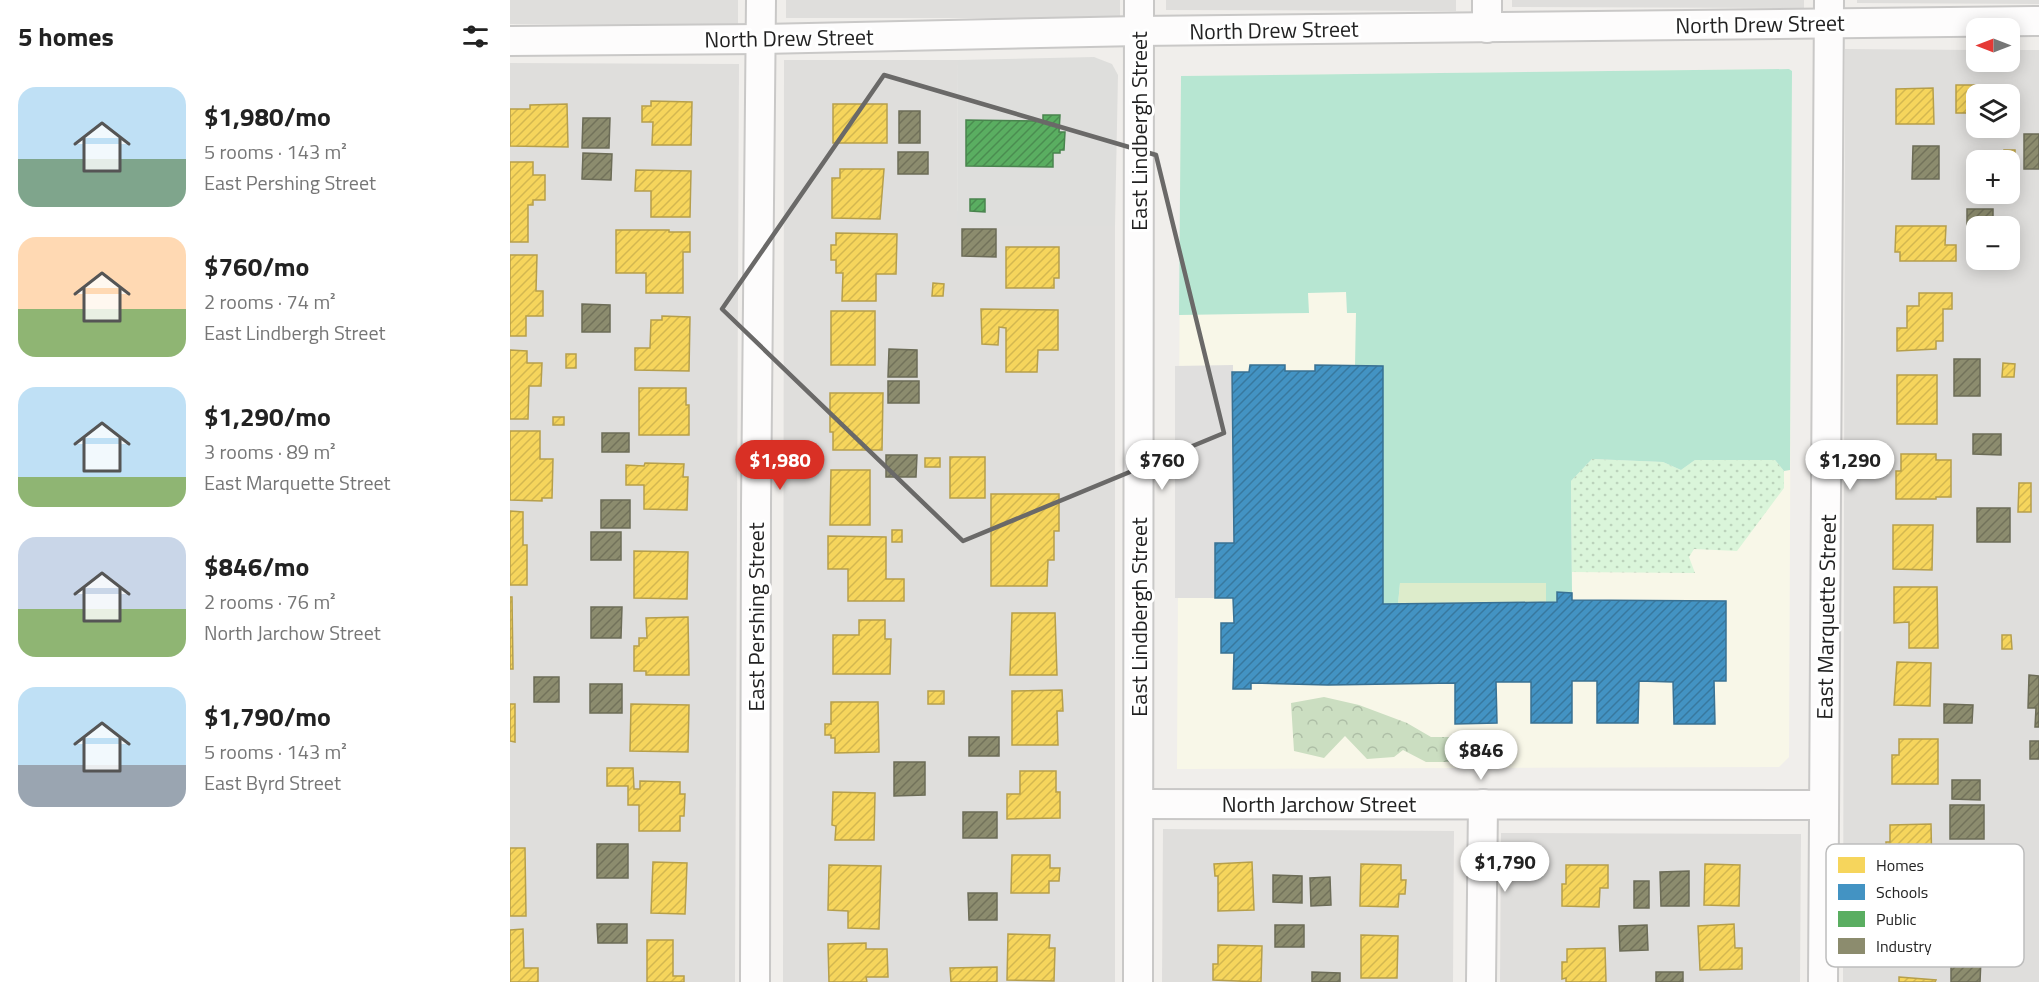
<!DOCTYPE html>
<meta charset="utf-8">
<style>
body{margin:0;font-family:"Titillium Web",sans-serif;background:#f6f6f6;color:#222;height:100vh;display:flex;flex-direction:column;font-size:22px;white-space:nowrap}
*{box-sizing:border-box;margin:0}
p{font-size:20px;color:#767676}
.icon{flex:none;width:33px;height:33px;fill:none;stroke:currentColor;stroke-width:2;stroke-linecap:round;stroke-linejoin:round}
.map{position:relative;flex:1;overflow:hidden}
.side{display:flex;flex-direction:column;background:#fff;width:510px}
.side>*{flex:none}
.needle{width:39px;rotate:270deg}
.fabs{position:absolute;left:1456px;top:18px;display:grid;gap:12px}
.fabs a{display:grid;place-items:center;width:54px;height:54px;border-radius:12px;background:#fff;box-shadow:0 3px 15px #0003;font-size:30px}
.price{position:absolute;translate:-50% -51px;padding:0 14px;border-radius:21px;background:#fff;color:#222;font-size:20px;line-height:39px;filter:drop-shadow(0 2px 3px #0008)}
.price::after{content:'';position:absolute;left:50%;top:36px;width:18px;height:14px;margin-left:-9px;background:inherit;clip-path:polygon(0 0,100% 0,50% 100%)}
.price.on{background:#d93025;color:#fff}
ul{padding:0;list-style:none}
li{display:flex;align-items:center;gap:18px;height:150px;padding:0 18px}
li span{display:grid;place-items:center;flex:none;width:168px;height:120px;border-radius:18px;color:#555}
li>.icon{margin-inline-start:auto}
span .icon{width:72px;height:72px;fill:#fffc;stroke-width:1}
li b{font-size:26px}
h2{display:flex;justify-content:space-between;align-items:center;height:72px;padding:0 18px;font-size:26px}
main{display:flex;flex:1;min-height:0}
.map>svg:first-child{display:block}
.residential{fill:#dfdedc;fill-rule:evenodd}
.education{fill:#f8f7e8}
.religious{fill:#dededc}
.forest{fill:url(#forest-crowns)}
.park{fill:url(#park-dots)}
.garden{fill:#ddeccb}
.pitch{fill:#b7e6d2}
.parking{fill:#e0dfde}
.homes{fill:url(#homes-hatch);stroke:#b69f4b;stroke-width:1.5}
.schools{fill:url(#schools-hatch);stroke:#397193;stroke-width:1.5}
.public{fill:url(#public-hatch);stroke:#49844e;stroke-width:1.5}
.industry{fill:url(#industry-hatch);stroke:#6c6c57;stroke-width:1.5}
.lines{fill:none;stroke-linecap:round;stroke-linejoin:round}
.minor-casing{stroke:#c9c8c7;stroke-width:32}
.minor{stroke:#fdfcfc;stroke-width:28}
.marked{fill:none;stroke:#6a6968;stroke-width:4.5;stroke-linejoin:round}
.labels{text-anchor:middle;stroke-width:6;stroke-linejoin:round;paint-order:stroke}
.street-label{font-size:22px;fill:#222;stroke:#fff}
.key{fill:#fff;stroke:#bdbdbd;stroke-width:1.5}
.key-label{font-size:16px;fill:#222}
</style>
<main>
<section class="side">
<h2>5 homes<svg class="icon" aria-label="filters" viewBox="0 0 24 24"><path d="M4 7h16M4 17h16"/><circle cx="9" cy="7" r="2"/><circle cx="15" cy="17" r="2"/></svg></h2>
<ul>
<li><span style="background:linear-gradient(#bfe0f5 60%,#7fa58c 0)"><svg class="icon" aria-label="home" viewBox="0 0 24 24"><path d="M3 11l9-7 9 7M6 9v11h12V9"/></svg></span><div><b>$1,980/mo</b><p>5 rooms · 143 m²</p><p>East Pershing Street</p></div></li>
<li><span style="background:linear-gradient(#ffd9b3 60%,#8fb573 0)"><svg class="icon" aria-label="home" viewBox="0 0 24 24"><path d="M3 11l9-7 9 7M6 9v11h12V9"/></svg></span><div><b>$760/mo</b><p>2 rooms · 74 m²</p><p>East Lindbergh Street</p></div></li>
<li><span style="background:linear-gradient(#bfe0f5 75%,#8fb573 0)"><svg class="icon" aria-label="home" viewBox="0 0 24 24"><path d="M3 11l9-7 9 7M6 9v11h12V9"/></svg></span><div><b>$1,290/mo</b><p>3 rooms · 89 m²</p><p>East Marquette Street</p></div></li>
<li><span style="background:linear-gradient(#c9d6e8 60%,#8fb573 0)"><svg class="icon" aria-label="home" viewBox="0 0 24 24"><path d="M3 11l9-7 9 7M6 9v11h12V9"/></svg></span><div><b>$846/mo</b><p>2 rooms · 76 m²</p><p>North Jarchow Street</p></div></li>
<li><span style="background:linear-gradient(#bfe0f5 65%,#9aa5b1 0)"><svg class="icon" aria-label="home" viewBox="0 0 24 24"><path d="M3 11l9-7 9 7M6 9v11h12V9"/></svg></span><div><b>$1,790/mo</b><p>5 rooms · 143 m²</p><p>East Byrd Street</p></div></li>
</ul>
</section>
<div class="map">
<svg width="1529" height="982" viewBox="0 0 1529 982">
<defs>
<pattern id="forest-crowns" width="20" height="18" patternUnits="userSpaceOnUse" patternTransform="scale(1.5)"><rect width="20" height="18" fill="#cbdec1"/><path d="M2 6a3 3 0 1 1 6 0M12 15a3 3 0 1 1 6 0" fill="none" stroke="#aebea6"/></pattern>
<pattern id="park-dots" width="8" height="8" patternUnits="userSpaceOnUse" patternTransform="scale(1.5)"><rect width="8" height="8" fill="#daf5da"/><path d="M2 2h.1M6 6h.1" fill="none" stroke="#bbd2bb" stroke-width="1.8" stroke-linecap="round"/></pattern>
<pattern id="homes-hatch" width="6" height="6" patternUnits="userSpaceOnUse" patternTransform="scale(1.5)"><rect width="6" height="6" fill="#f6d55c"/><path d="M-1 1l2-2M0 6l6-6M5 7l2-2" fill="none" stroke="#d3b750"/></pattern>
<pattern id="schools-hatch" width="6" height="6" patternUnits="userSpaceOnUse" patternTransform="scale(1.5)"><rect width="6" height="6" fill="#4393c3"/><path d="M-1 1l2-2M0 6l6-6M5 7l2-2" fill="none" stroke="#38789e"/></pattern>
<pattern id="public-hatch" width="6" height="6" patternUnits="userSpaceOnUse" patternTransform="scale(1.5)"><rect width="6" height="6" fill="#5aae61"/><path d="M-1 1l2-2M0 6l6-6M5 7l2-2" fill="none" stroke="#4a8d50"/></pattern>
<pattern id="industry-hatch" width="6" height="6" patternUnits="userSpaceOnUse" patternTransform="scale(1.5)"><rect width="6" height="6" fill="#8c8c6e"/><path d="M-1 1l2-2M0 6l6-6M5 7l2-2" fill="none" stroke="#72725a"/></pattern>
</defs>
<rect width="100%" height="100%" fill="#f0eeeb"/>
<!-- residential -->
<g class="residential">
<polygon points="0,0 228,0 228,25 0,24"/>
<rect x="276" y="0" width="334" height="18"/>
<polygon points="656,0 946,0 946,11 656,10"/>
<polygon points="1002,0 1294,0 1294,8 1002,7"/>
<polygon points="1347,0 1529,0 1529,4 1347,3"/>
<path d="M1335,49L1467,50V62H1500V50H1529V982H1333ZM1467,94H1500V128H1467ZM1467,160H1500V194H1467ZM1467,226H1500V260H1467Z"/>
<polygon points="274,60 448,60 447,226 605,226 605,982 273,982"/>
<polygon points="0,63 229,64 225,982 0,982"/>
<polygon points="653,829 944,831 943,982 652,982"/>
<polygon points="991,833 1291,834 1290,982 990,982"/>
</g>
<!-- education -->
<polygon class="education" points="1279,69 1282,71 1279,757 1269,767 667,769 671,76"/>
<!-- religious -->
<polygon class="religious" points="584,57 602,64 608,75 605,226 447,226 448,60"/>
<!-- forest -->
<polygon class="forest" points="814,697 849,705 897,723 921,737 954,737 981,744 967,762 916,762 893,750 884,757 857,759 835,736 814,758 784,751 781,703"/>
<!-- park -->
<polygon class="park" points="1082,459 1153,462 1171,470 1185,460 1265,460 1274,471 1274,488 1227,551 1184,549 1179,557 1185,573 1062,572 1061,481"/>
<!-- garden -->
<polygon class="garden" points="890,583 1037,583 1036,602 888,604"/>
<!-- pitch -->
<polygon class="pitch" points="1279,69 1282,71 1280,470 1274,471 1265,460 1185,460 1171,470 1153,462 1082,459 1061,481 1062,593 1047,592 1047,602 1036,602 1036,583 890,583 888,604 873,604 873,366 845,366 846,313 837,313 836,292 798,293 799,313 669,315 671,76"/>
<!-- parking -->
<polygon class="parking" points="723,365 724,543 705,543 705,598 665,598 665,366"/>
<!-- homes -->
<g class="homes">
<polygon points="1446,85 1465,85 1465,88 1499,88 1499,94 1467,94 1467,120 1461,120 1461,113 1446,113"/>
<polygon points="1423,88 1424,124 1386,124 1386,89"/>
<polygon points="141,101 182,102 181,145 142,145 143,122 132,122 132,106 141,106"/>
<polygon points="57,104 58,147 0,146 0,109 20,109 20,105"/>
<rect x="323" y="104" width="54" height="39"/>
<polygon points="1494,150 1505,150 1505,166 1500,166 1500,160 1494,160"/>
<polygon points="0,162 23,162 23,175 35,175 35,200 23,200 23,205 18,205 18,242 0,242"/>
<polygon points="330,169 374,169 370,219 322,218 322,178 330,178"/>
<polygon points="126,170 181,171 180,217 141,217 141,191 125,191"/>
<polygon points="1386,226 1436,226 1435,245 1446,245 1446,261 1390,261 1390,252 1385,252"/>
<polygon points="106,230 159,230 159,232 180,232 180,252 173,252 173,293 136,293 136,273 106,273"/>
<polygon points="326,233 387,234 386,274 366,274 366,301 332,301 333,273 326,273 326,260 321,260 321,245 326,245"/>
<polygon points="496,247 549,247 549,278 544,278 544,288 496,288"/>
<polygon points="0,255 27,255 26,291 33,291 33,316 16,316 16,336 0,336"/>
<polygon points="423,283 434,284 433,296 422,296"/>
<polygon points="1409,293 1442,293 1442,309 1433,309 1433,341 1426,341 1426,349 1387,351 1387,328 1397,328 1397,306 1409,306"/>
<polygon points="471,309 548,310 548,350 528,350 527,372 496,372 496,328 489,327 488,345 472,344"/>
<rect x="321" y="311" width="44" height="54"/>
<polygon points="152,316 180,317 179,371 125,370 125,348 140,348 141,320 152,320"/>
<polygon points="0,350 17,351 17,363 32,363 31,386 19,386 18,419 0,419"/>
<rect x="56" y="354" width="10" height="14"/>
<polygon points="1493,363 1505,364 1504,377 1492,377"/>
<rect x="1387" y="375" width="40" height="49"/>
<polygon points="129,388 176,388 176,405 179,405 179,435 129,435"/>
<polygon points="320,393 373,393 372,450 323,450 323,432 320,432"/>
<rect x="43" y="417" width="11" height="8"/>
<polygon points="0,431 30,431 30,459 43,459 42,498 32,498 32,501 0,500"/>
<polygon points="1391,454 1426,454 1426,460 1441,460 1441,497 1426,497 1426,499 1386,499 1386,471 1391,471"/>
<rect x="440" y="457" width="35" height="41"/>
<rect x="415" y="458" width="15" height="9"/>
<polygon points="135,463 174,464 173,477 178,477 177,510 134,509 134,485 116,485 116,465 134,466"/>
<polygon points="321,470 360,470 360,525 320,525"/>
<polygon points="1509,483 1521,483 1521,512 1508,512"/>
<polygon points="481,494 549,494 549,531 544,531 544,560 538,560 537,586 481,586"/>
<polygon points="0,511 13,512 13,545 17,545 17,585 0,585"/>
<polygon points="1383,525 1423,525 1422,570 1383,569"/>
<rect x="382" y="530" width="10" height="12"/>
<polygon points="318,536 376,537 376,579 394,579 394,601 338,601 338,569 318,569"/>
<polygon points="124,551 178,552 177,599 124,598"/>
<polygon points="1384,587 1427,587 1428,648 1399,648 1399,622 1384,623"/>
<polygon points="0,597 2,597 3,669 0,669"/>
<polygon points="502,613 545,613 547,675 500,675"/>
<polygon points="178,617 179,675 136,675 136,671 124,671 124,646 129,646 129,638 137,638 136,618"/>
<polygon points="349,620 375,620 375,639 381,639 380,674 323,674 323,635 349,635"/>
<polygon points="1492,635 1501,635 1502,649 1492,649"/>
<polygon points="1387,662 1421,663 1420,706 1384,705"/>
<polygon points="552,690 553,711 547,711 548,745 502,745 502,691"/>
<rect x="418" y="691" width="16" height="13"/>
<polygon points="321,702 368,702 369,752 325,753 325,738 321,738 321,735 315,735 315,724 321,724"/>
<polygon points="0,704 5,704 5,742 0,741"/>
<polygon points="121,704 179,705 178,752 120,751"/>
<polygon points="1389,739 1428,739 1428,784 1382,784 1382,755 1389,755"/>
<polygon points="97,768 123,768 124,789 130,789 130,781 170,782 170,794 175,794 174,816 170,816 170,831 129,831 129,805 118,805 118,786 97,786"/>
<polygon points="510,771 546,771 546,792 550,792 550,818 497,819 497,794 510,794"/>
<polygon points="323,792 365,793 364,840 325,840 326,826 322,825"/>
<polygon points="1421,824 1422,873 1380,873 1380,854 1376,854 1376,842 1380,842 1380,825"/>
<polygon points="0,848 15,848 16,916 0,916"/>
<polygon points="502,855 540,855 540,868 550,868 549,881 539,881 539,893 501,893"/>
<polygon points="143,862 177,863 175,914 141,913"/>
<polygon points="742,862 744,910 708,911 708,876 705,876 704,864"/>
<polygon points="851,864 891,865 891,880 896,880 895,894 889,894 888,907 850,906"/>
<polygon points="1195,864 1230,865 1229,906 1194,905"/>
<polygon points="319,865 371,866 369,929 338,928 338,911 318,910"/>
<polygon points="1056,865 1098,865 1098,888 1090,888 1089,907 1052,906 1052,884 1056,884"/>
<polygon points="1224,924 1225,948 1232,948 1232,969 1190,970 1188,926"/>
<polygon points="13,929 14,968 28,968 28,982 0,982 0,930"/>
<polygon points="498,934 540,935 539,948 545,948 544,981 497,980"/>
<polygon points="851,935 888,936 887,978 851,978"/>
<polygon points="137,940 163,940 163,976 174,976 174,982 137,982"/>
<polygon points="356,943 356,949 377,949 378,977 356,977 357,982 319,982 318,944"/>
<polygon points="708,945 752,946 751,982 703,980 703,964 708,964"/>
<polygon points="1095,948 1096,982 1056,982 1056,978 1052,979 1052,962 1057,962 1057,949"/>
<polygon points="487,967 487,982 441,982 440,968"/>
<polygon points="1389,977 1426,980 1425,982 1389,982"/>
</g>
<!-- schools -->
<polygon class="schools" points="740,365 775,365 775,371 805,371 805,365 873,366 873,604 1047,602 1047,592 1062,593 1062,600 1216,601 1216,681 1204,681 1205,724 1164,724 1163,682 1129,681 1128,723 1087,723 1087,681 1062,681 1062,723 1021,723 1021,682 986,682 987,723 945,724 945,683 818,685 741,683 741,689 723,689 724,653 711,653 711,623 724,623 723,598 705,598 705,543 724,543 722,372 739,372"/>
<!-- public -->
<g class="public">
<polygon points="533,115 550,115 549,132 555,132 554,150 550,150 550,153 543,153 543,167 456,166 456,120 533,121"/>
<polygon points="460,199 475,199 475,212 460,211"/>
</g>
<!-- industry -->
<g class="industry">
<rect x="389" y="111" width="21" height="32"/>
<polygon points="73,118 100,118 99,148 72,148"/>
<rect x="1514" y="134" width="15" height="35"/>
<polygon points="1403,146 1429,146 1429,179 1402,179"/>
<rect x="388" y="152" width="30" height="22"/>
<polygon points="73,153 102,154 101,180 72,179"/>
<polygon points="1457,209 1483,209 1483,226 1467,226 1467,238 1457,237"/>
<polygon points="452,229 486,229 486,257 452,256"/>
<polygon points="72,304 100,305 100,332 72,332"/>
<polygon points="379,349 407,350 407,377 378,377"/>
<rect x="1444" y="359" width="26" height="37"/>
<rect x="378" y="381" width="31" height="22"/>
<rect x="92" y="433" width="27" height="19"/>
<polygon points="1463,434 1491,434 1491,455 1463,454"/>
<polygon points="376,455 407,455 406,477 376,477"/>
<rect x="91" y="500" width="29" height="28"/>
<rect x="1467" y="508" width="33" height="34"/>
<rect x="81" y="532" width="30" height="28"/>
<polygon points="81,607 112,607 111,638 81,638"/>
<polygon points="1519,675 1529,676 1529,727 1525,727 1526,708 1518,708"/>
<rect x="24" y="677" width="25" height="25"/>
<rect x="80" y="684" width="32" height="29"/>
<polygon points="1434,704 1463,705 1462,723 1434,723"/>
<rect x="459" y="737" width="30" height="19"/>
<rect x="1520" y="741" width="9" height="18"/>
<polygon points="384,762 415,762 415,795 384,796"/>
<polygon points="1442,780 1470,780 1470,800 1442,799"/>
<rect x="1440" y="805" width="34" height="34"/>
<rect x="453" y="812" width="34" height="26"/>
<rect x="87" y="844" width="31" height="34"/>
<polygon points="1179,871 1179,906 1151,906 1150,872"/>
<polygon points="763,875 792,876 792,903 763,902"/>
<polygon points="820,877 821,905 801,906 800,878"/>
<rect x="1124" y="881" width="15" height="27"/>
<polygon points="458,893 487,893 487,920 459,920"/>
<polygon points="87,924 117,924 117,943 88,943"/>
<rect x="765" y="925" width="29" height="22"/>
<polygon points="1137,925 1138,950 1110,951 1109,926"/>
<polygon points="1441,959 1471,959 1470,982 1441,982"/>
<polygon points="802,972 830,973 830,982 802,982"/>
<rect x="1146" y="972" width="27" height="10"/>
</g>
<g class="lines">
<!-- minor casing -->
<g class="minor-casing">
<g id="minor">
<polyline points="977,0 977,28"/>
<polyline points="0,41 251,39 629,31 1529,21"/>
<polyline points="629,804 1313,805"/>
<polyline points="245,982 246,505 251,0"/>
<polyline points="628,982 629,0"/>
<polyline points="971,982 973,804"/>
<polyline points="1313,982 1319,0"/>
</g>
</g>
<!-- minor -->
<use href="#minor" class="minor"/>
</g>
<!-- marked area -->
<path class="marked" d="M374,75L646,155L714,433L453,541L212,309Z"/>
<g class="labels">
<!-- street labels -->
<g class="street-label">
<text transform="translate(1250 24) rotate(-1)" y="8">North Drew Street</text>
<text transform="translate(764 30) rotate(-1)" y="8">North Drew Street</text>
<text transform="translate(279 38) rotate(-1)" y="8">North Drew Street</text>
<text transform="translate(629 131) rotate(-90)" y="8">East Lindbergh Street</text>
<text transform="translate(246 617) rotate(-90)" y="8">East Pershing Street</text>
<text transform="translate(629 617) rotate(-90)" y="8">East Lindbergh Street</text>
<text transform="translate(1316 617) rotate(-89)" y="8">East Marquette Street</text>
<text x="809" y="812">North Jarchow Street</text>
</g>
</g>
<!-- legend -->
<rect x="1316" y="844" width="198" height="123" rx="9" class="key"/>
<rect x="1328" y="857" width="27" height="16" fill="#f6d55c"/>
<rect x="1328" y="884" width="27" height="16" fill="#4393c3"/>
<rect x="1328" y="911" width="27" height="16" fill="#5aae61"/>
<rect x="1328" y="938" width="27" height="16" fill="#8c8c6e"/>
<g class="key-label">
<text x="1366" y="871">Homes</text>
<text x="1366" y="898">Schools</text>
<text x="1366" y="925">Public</text>
<text x="1366" y="952">Industry</text>
</g>
</svg>
<div class="fabs">
<a><svg class="needle" viewBox="-14 -14 28 28"><path d="M0-13l5 13h-10z" fill="#e53935"/><path d="M0 13l5-13h-10z" fill="#767676"/></svg></a>
<a><svg class="icon" aria-label="layers" viewBox="0 0 24 24"><path d="M12 4l9 5-9 5-9-5zM3 14l9 5 9-5"/></svg></a>
<a>+</a>
<a>−</a>
</div>
<b class="price on" style="left:270px;top:491px">$1,980</b>
<b class="price" style="left:652px;top:491px">$760</b>
<b class="price" style="left:1340px;top:491px">$1,290</b>
<b class="price" style="left:971px;top:781px">$846</b>
<b class="price" style="left:995px;top:893px">$1,790</b>
</div>
</main>
